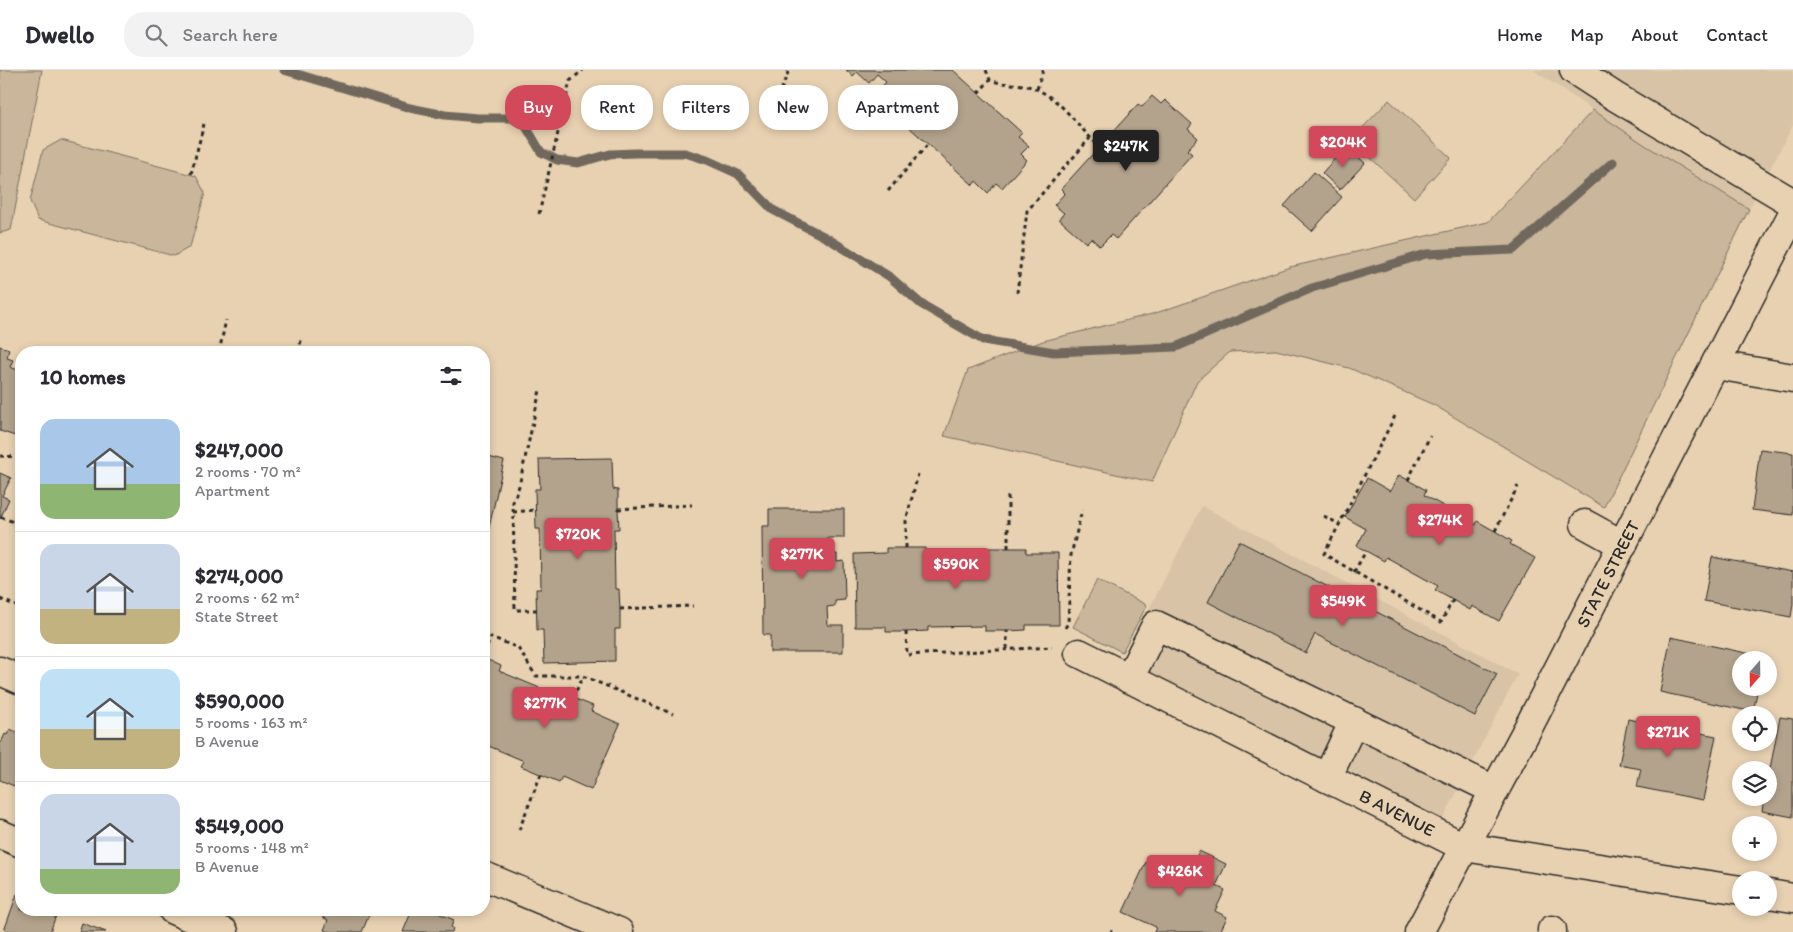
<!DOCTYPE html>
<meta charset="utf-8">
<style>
body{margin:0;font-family:Itim,sans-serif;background:#f2f2f3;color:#2b2b33;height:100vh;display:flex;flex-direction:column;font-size:19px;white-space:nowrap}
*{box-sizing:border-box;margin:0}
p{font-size:16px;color:#7c7c81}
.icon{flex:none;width:28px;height:28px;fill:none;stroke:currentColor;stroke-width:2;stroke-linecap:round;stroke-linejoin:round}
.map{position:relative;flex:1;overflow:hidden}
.drawer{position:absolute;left:15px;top:276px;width:475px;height:570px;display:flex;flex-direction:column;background:#fff;border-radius:20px;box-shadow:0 2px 8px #0003}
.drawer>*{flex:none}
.guide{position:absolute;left:505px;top:15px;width:475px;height:45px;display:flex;gap:10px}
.needle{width:32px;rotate:200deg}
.tools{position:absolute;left:1732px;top:581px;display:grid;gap:10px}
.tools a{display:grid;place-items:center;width:45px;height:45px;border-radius:50%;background:#fff;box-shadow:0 2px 8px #0003;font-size:25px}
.price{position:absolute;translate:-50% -42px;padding:0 11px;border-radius:5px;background:#d1495b;color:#fff;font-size:16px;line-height:32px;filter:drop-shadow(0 1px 2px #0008)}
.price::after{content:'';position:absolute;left:50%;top:30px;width:15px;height:11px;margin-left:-8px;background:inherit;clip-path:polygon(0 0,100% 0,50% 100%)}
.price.on{background:#222;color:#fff}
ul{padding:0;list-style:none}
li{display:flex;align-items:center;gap:15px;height:125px;padding:0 25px}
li+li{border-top:1px solid #e1e1e2}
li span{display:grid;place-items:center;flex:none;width:140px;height:100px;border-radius:15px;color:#555}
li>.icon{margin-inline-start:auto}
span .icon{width:60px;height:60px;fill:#fffc;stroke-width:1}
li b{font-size:21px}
h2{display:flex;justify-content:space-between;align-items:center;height:60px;padding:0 25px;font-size:21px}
.chip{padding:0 18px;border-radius:20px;background:#fff;box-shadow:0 2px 8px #0003;font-size:18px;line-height:45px}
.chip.on{background:#d1495b;color:#fff}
header{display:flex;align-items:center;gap:30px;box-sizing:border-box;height:70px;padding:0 25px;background:#fff;border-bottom:1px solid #e1e1e2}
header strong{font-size:24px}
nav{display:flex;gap:28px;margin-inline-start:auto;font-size:18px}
.search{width:350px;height:45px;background:#f2f2f3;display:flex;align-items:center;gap:12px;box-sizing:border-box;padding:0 18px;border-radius:20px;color:#7c7c81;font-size:19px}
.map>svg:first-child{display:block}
.built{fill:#d8c3a6}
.green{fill:#c9b69b;stroke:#7a7063}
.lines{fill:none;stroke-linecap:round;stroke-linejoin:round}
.stream{stroke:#71685d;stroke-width:9}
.building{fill:#b3a38c;stroke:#2b2b2b}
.minor-casing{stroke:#2b2b2b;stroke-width:31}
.major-casing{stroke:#2b2b2b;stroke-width:31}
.path{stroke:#2b2b2b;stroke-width:3;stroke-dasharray:4 4;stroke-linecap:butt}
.minor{stroke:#e8d1b1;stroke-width:28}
.major{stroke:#e8d1b1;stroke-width:28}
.labels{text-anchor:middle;stroke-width:5;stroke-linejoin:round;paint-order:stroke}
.street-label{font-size:18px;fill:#2b2b2b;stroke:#e8d1b1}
</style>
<header>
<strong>Dwello</strong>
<div class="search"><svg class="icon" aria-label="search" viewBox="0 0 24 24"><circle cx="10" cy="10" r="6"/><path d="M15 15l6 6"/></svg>Search here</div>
<nav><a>Home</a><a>Map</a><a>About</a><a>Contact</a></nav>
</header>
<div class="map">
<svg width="1793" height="862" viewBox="0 0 1793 862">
<rect width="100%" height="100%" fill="#e8d1b1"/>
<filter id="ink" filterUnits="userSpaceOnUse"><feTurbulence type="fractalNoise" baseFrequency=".02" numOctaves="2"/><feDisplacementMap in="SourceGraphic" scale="10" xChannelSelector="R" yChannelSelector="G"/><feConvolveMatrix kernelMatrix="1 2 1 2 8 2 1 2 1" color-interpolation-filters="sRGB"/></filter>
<g filter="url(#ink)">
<!-- built -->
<g class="built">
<polygon points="1533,0 1793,0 1793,55 1749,139 1645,75"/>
<polygon points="1202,436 1518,604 1443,749 1124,588"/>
</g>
<!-- green -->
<g class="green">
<polygon points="0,0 42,0 11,160 0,163"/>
<polygon points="1389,30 1451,88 1414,128 1351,70"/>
<polygon points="1593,40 1645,75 1749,139 1604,437 1434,335 1349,298 1276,280 1230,282 1197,311 1152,412 944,366 968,300 1043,271 1156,243 1290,197 1488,152"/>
<polygon points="61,70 196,106 205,123 190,177 174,186 38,150 30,131 43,80"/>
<polygon points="1097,510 1147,535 1122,582 1073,557"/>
</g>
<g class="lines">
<!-- stream -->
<polyline class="stream" points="284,0 410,38 445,45 477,48 511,48 525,55 541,82 557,90 578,93 610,84 636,83 685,83 707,90 738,104 773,140 827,168 890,207 921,234 983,270 1054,282 1176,277 1312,218 1426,184 1513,180 1613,92"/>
</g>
<!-- building -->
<g class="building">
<polygon points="846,0 953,0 1022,63 1018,67 1029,76 1021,84 1027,90 1002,118 996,113 988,123 976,111 973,115 887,37 891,32 878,21 886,12 877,4 869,13 857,2 853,6"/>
<polygon points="1152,26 1161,34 1165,30 1192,54 1188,59 1198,68 1187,80 1192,84 1116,169 1111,165 1100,176 1091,168 1086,173 1059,149 1064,143 1054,135 1065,123 1061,119 1138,34 1142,37"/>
<polygon points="1346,76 1365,93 1340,120 1322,103"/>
<polygon points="1314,102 1342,127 1312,161 1284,136"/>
<polygon points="0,276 9,279 7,288 13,290 10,297 21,301 21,361 18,367 0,361"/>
<polygon points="484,379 486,380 485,386 504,391 486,471 484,471"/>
<polygon points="1760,379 1793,383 1793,445 1752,440"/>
<polygon points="612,388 613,419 618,420 618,439 619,459 614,459 615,519 619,519 620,539 620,559 615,559 615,591 544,593 543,560 537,560 536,519 541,519 540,459 536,459 535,419 540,419 539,389"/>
<polygon points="0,403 11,408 2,426 9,429 0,449"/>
<polygon points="1399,405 1426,420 1424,425 1476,455 1477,451 1495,461 1512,471 1510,474 1535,488 1499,551 1472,536 1470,540 1435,520 1438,516 1386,487 1384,491 1357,476 1366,459 1345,447 1367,408 1390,421"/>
<polygon points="769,439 844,439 844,468 828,468 828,484 837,484 837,492 844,491 845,530 835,531 835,536 827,537 828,555 843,555 843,582 770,582 770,565 763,565 762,456 769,456"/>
<polygon points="1239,471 1497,604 1475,646 1315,564 1306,583 1208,532"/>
<polygon points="886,478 925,478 926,483 985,483 985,478 1026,478 1026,483 1058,483 1059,555 1026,555 1026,560 1007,561 985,561 985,556 928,557 928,561 906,562 886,562 886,557 855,557 854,484 886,483"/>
<polygon points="1712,487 1793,502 1793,534 1791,547 1704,531"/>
<polygon points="1671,567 1765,587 1764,590 1741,590 1741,618 1758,618 1753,642 1660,622"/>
<polygon points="484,588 501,596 499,601 554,624 556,620 573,628 593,636 591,641 620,654 591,720 562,707 559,712 521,696 524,691 484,674"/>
<polygon points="1780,647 1793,649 1793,747 1762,741 1764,728 1769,728 1769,704"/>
<polygon points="1628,649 1716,666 1703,730 1637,717 1641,699 1619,695"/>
<polygon points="10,659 21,664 21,719 0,710 0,675 5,664 7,665"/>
<polygon points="1199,781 1226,794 1216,816 1225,820 1215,841 1227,847 1220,862 1154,862 1156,857 1123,842 1146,792 1160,799 1163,793 1189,805"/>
<polygon points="17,824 21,825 21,840 58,840 50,862 4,861"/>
<polygon points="325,840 371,840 362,862 329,862 324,860 328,850 322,847"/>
<polygon points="412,840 431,840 454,850 451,857 453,858 452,862 403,862"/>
<polygon points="82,853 106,862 79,862"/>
</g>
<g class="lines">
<!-- minor casing -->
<g class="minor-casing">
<g id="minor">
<polyline points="1574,0 1614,26 1793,133"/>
<polyline points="1716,295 1793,308"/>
<polyline points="1585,454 1623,475"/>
<polyline points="1079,583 1464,777 1741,820"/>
<polyline points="0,601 21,610"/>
<polyline points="1129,609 1156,555 1494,720"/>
<polyline points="1327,708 1354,651"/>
<polyline points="0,764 21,773"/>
<polyline points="484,806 619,862"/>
<polyline points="1769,824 1793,828"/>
<polyline points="173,840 224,862"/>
<polyline points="1552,862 1552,860"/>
</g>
</g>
<!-- major casing -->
<g class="major-casing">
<polyline id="major" points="1419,862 1528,658 1793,143"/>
</g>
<!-- path -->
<g class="path">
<path d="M986,0L990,10C1005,16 1022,12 1036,19C1063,31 1078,57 1099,76"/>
<polyline points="1037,19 1043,0"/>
<polyline points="978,23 990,10"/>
<polyline points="775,35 789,0"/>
<polyline points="191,104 204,54"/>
<polyline points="888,121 928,74"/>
<polyline points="539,144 570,11 583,0"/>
<polyline points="1017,223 1027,141 1090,68"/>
<polyline points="219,282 226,250"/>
<polyline points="298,282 302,267"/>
<polyline points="351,282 352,279"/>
<polyline points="1395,346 1324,484 1441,552 1453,530"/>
<polyline points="0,386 21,387"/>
<polyline points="1408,410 1430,366"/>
<polyline points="618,439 692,435"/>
<polyline points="513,442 535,440"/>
<polyline points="1324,446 1339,454"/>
<polyline points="1,447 21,455"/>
<polyline points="1495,461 1518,416"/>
<polyline points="906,478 906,451 918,404"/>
<polyline points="1008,478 1008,424"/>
<polyline points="1354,502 1366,481"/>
<polyline points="0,529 21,538"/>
<polyline points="620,539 693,536"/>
<polyline points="537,540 515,540 513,432 519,416 540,320"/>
<polyline points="1065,558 1068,553 1071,485 1082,440"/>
<polyline points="906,562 907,585 1052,577"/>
<polyline points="1007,579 1007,561"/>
<polyline points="484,584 491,567 518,578 536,606 583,606 673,644"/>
<polyline points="573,628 583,606"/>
<polyline points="519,760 541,704"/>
<polyline points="1110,861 1112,862"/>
</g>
<!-- minor -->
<use href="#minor" class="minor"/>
<!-- major -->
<use href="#major" class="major"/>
</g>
</g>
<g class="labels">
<!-- street labels -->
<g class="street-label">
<text transform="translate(1608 504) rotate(-63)" y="6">STATE STREET</text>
<text transform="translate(1397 743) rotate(27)" y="6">B AVENUE</text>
</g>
</g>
</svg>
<div class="tools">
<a><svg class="needle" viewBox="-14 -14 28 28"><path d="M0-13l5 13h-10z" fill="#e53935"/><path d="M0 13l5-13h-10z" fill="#7c7c81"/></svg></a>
<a><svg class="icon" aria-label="locate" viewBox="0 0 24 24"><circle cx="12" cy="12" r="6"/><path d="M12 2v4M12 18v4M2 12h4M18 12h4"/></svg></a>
<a><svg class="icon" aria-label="layers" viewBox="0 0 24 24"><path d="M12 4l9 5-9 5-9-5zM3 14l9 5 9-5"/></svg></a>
<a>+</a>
<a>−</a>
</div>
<b class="price" style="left:1343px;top:98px">$204K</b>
<b class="price on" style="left:1126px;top:102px">$247K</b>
<b class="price" style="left:1440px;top:476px">$274K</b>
<b class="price" style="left:578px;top:490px">$720K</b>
<b class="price" style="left:802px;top:510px">$277K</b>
<b class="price" style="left:956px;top:520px">$590K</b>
<b class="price" style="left:1343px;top:557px">$549K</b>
<b class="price" style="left:545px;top:659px">$277K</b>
<b class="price" style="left:1668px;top:688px">$271K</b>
<b class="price" style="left:1180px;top:827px">$426K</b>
<div class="guide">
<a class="chip on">Buy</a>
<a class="chip">Rent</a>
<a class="chip">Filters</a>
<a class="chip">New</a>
<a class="chip">Apartment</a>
</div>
<section class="drawer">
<h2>10 homes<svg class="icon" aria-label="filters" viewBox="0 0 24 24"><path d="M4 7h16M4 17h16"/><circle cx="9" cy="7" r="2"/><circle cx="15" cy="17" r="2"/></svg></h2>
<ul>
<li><span style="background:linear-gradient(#a9c7e8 65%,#8fb573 0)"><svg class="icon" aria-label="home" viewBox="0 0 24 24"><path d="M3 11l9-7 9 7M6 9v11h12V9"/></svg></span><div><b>$247,000</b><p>2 rooms · 70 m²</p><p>Apartment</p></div></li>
<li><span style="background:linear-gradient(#c9d6e8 65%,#c2b280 0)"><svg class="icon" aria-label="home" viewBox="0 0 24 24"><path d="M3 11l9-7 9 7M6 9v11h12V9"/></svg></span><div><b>$274,000</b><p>2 rooms · 62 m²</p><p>State Street</p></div></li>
<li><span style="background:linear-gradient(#bfe0f5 60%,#c2b280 0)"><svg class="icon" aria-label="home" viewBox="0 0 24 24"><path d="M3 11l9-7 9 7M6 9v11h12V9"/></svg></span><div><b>$590,000</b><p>5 rooms · 163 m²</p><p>B Avenue</p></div></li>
<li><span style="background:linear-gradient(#c9d6e8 75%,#8fb573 0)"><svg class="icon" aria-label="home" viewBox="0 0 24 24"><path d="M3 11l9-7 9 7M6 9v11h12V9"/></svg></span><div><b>$549,000</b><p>5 rooms · 148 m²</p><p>B Avenue</p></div></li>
</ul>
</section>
</div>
